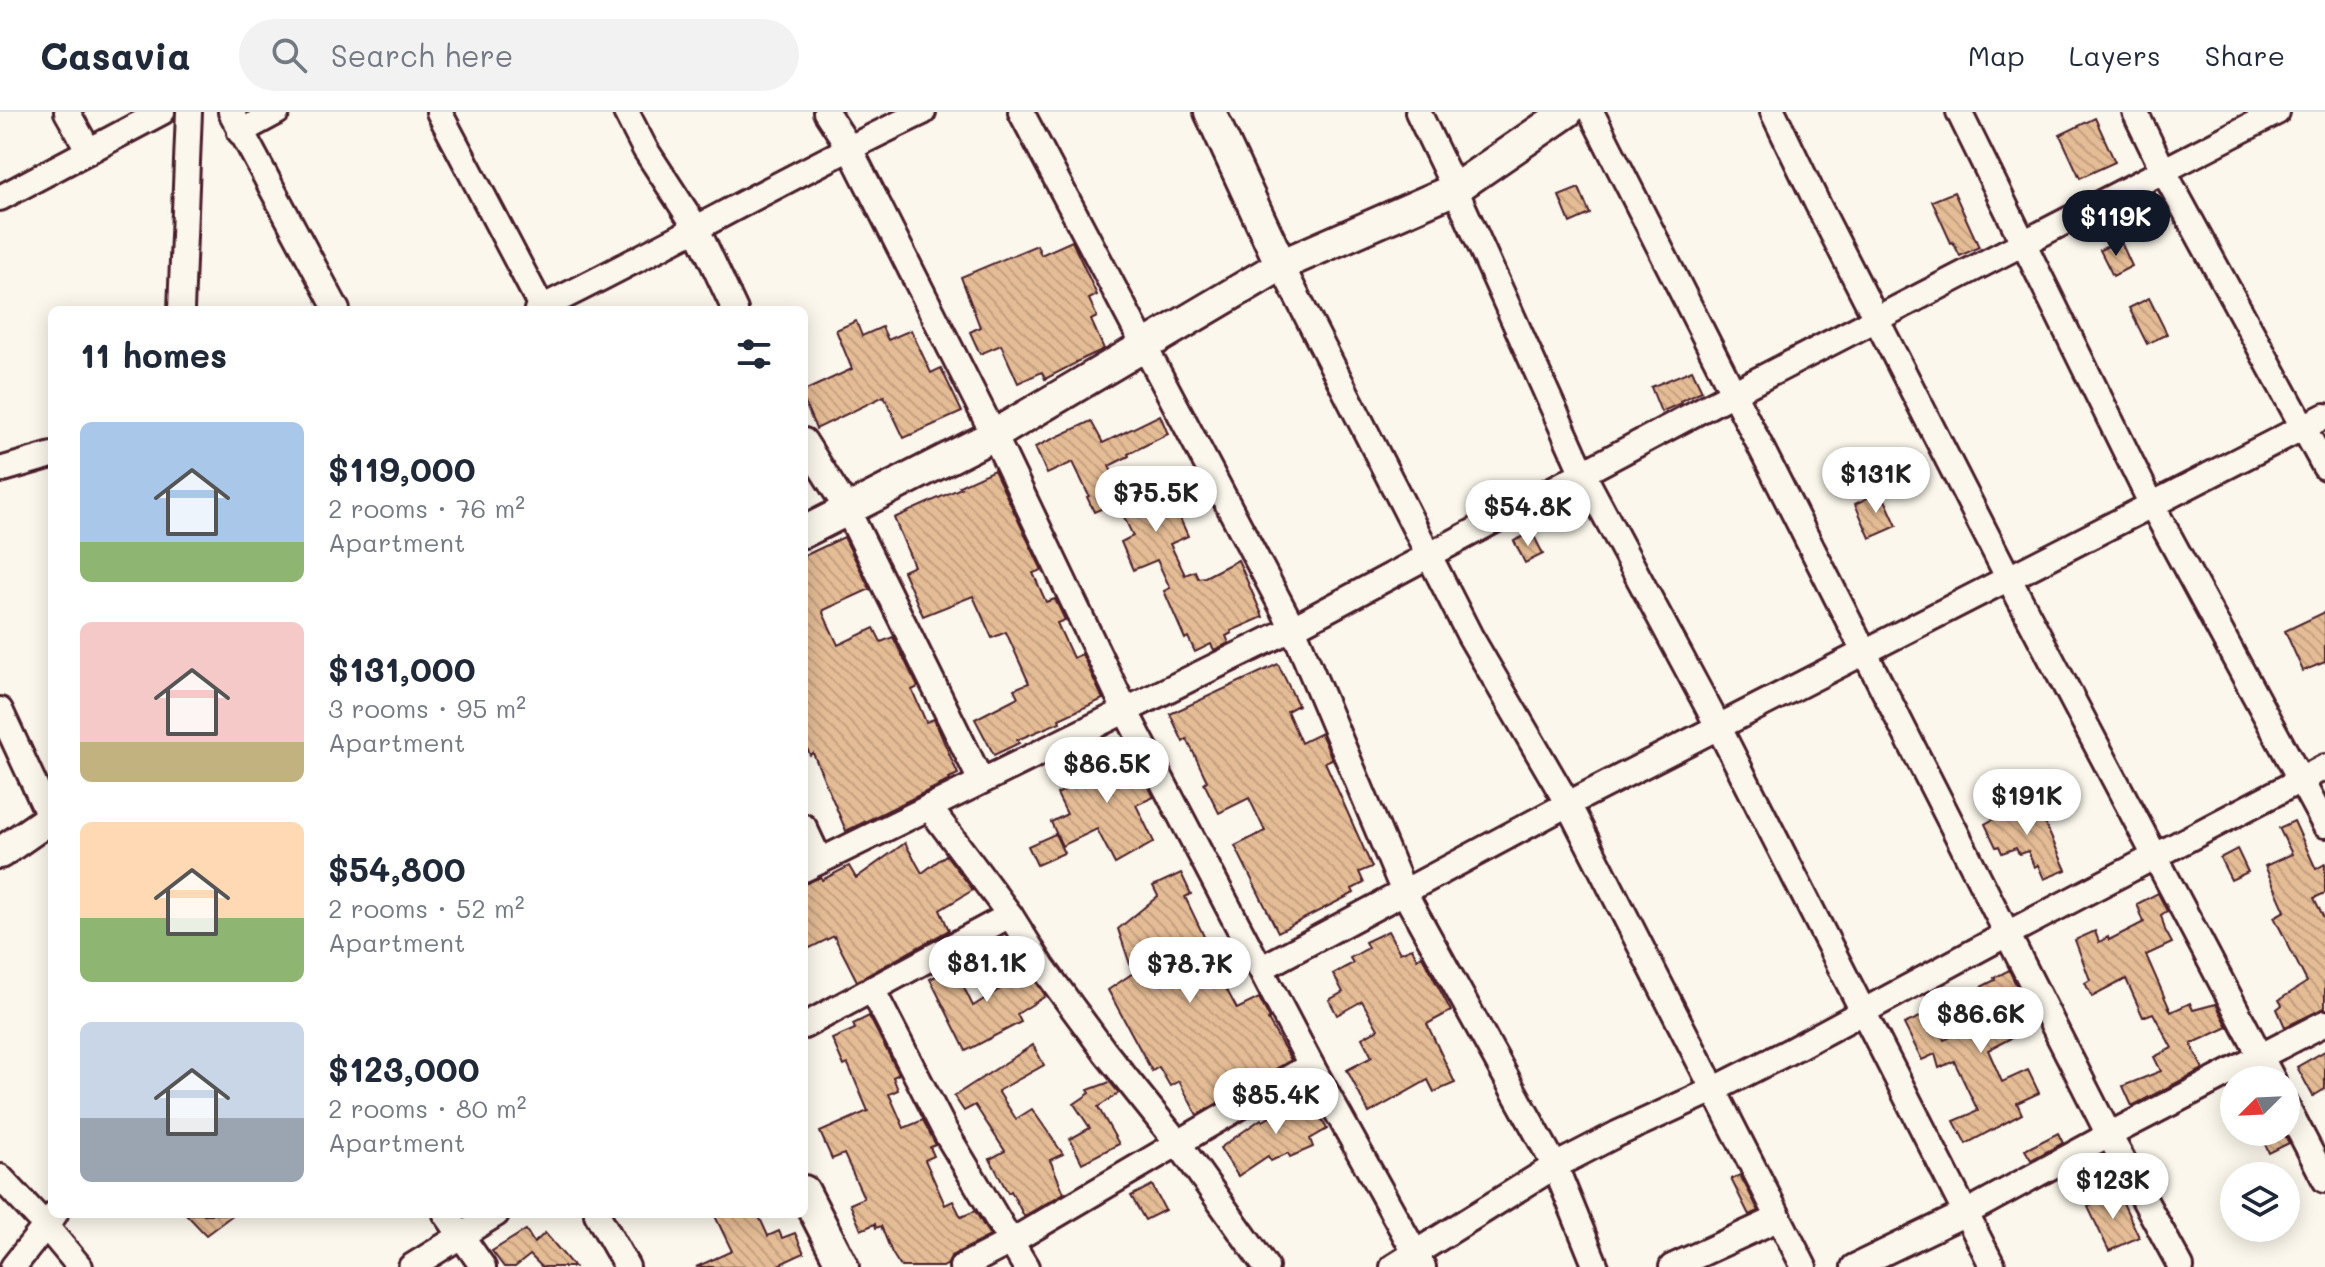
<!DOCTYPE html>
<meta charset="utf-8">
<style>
body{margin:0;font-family:Mali,sans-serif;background:#f2f2f3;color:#1f2937;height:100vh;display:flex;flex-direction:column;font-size:30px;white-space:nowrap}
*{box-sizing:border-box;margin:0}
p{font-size:26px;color:#747a83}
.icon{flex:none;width:44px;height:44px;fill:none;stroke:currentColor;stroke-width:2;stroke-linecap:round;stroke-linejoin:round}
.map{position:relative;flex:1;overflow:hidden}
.drawer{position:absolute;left:48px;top:194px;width:760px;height:912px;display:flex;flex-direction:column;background:#fff;border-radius:12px;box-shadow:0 4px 20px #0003}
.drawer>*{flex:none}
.needle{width:52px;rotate:246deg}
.tools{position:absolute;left:2220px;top:954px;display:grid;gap:16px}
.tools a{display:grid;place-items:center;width:80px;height:80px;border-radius:50%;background:#fff;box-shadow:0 4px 20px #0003;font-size:40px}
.price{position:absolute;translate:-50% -68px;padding:0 18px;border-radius:28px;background:#fff;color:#222;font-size:26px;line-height:52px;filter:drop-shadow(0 2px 4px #0008)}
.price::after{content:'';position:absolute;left:50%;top:48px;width:24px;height:18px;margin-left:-12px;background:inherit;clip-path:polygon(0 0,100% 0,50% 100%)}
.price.active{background:#111827;color:#fff}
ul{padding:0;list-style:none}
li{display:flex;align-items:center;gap:24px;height:200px;padding:0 32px}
li span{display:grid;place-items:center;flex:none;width:224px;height:160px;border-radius:12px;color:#555}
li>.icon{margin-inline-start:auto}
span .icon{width:96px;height:96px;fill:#fffc;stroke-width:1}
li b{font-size:34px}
h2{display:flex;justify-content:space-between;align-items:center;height:96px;padding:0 32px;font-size:34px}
header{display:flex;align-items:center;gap:48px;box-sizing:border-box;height:112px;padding:0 40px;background:#fff;border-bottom:2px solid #e0e1e3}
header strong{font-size:38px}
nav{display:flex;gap:44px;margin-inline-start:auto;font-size:28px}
.search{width:560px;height:72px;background:#f2f2f3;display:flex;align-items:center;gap:20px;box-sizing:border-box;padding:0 28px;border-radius:44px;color:#747a83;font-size:30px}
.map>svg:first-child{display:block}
.building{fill:url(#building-back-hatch);stroke:#4a1f2b;stroke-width:2}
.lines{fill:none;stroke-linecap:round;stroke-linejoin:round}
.minor-casing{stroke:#4a1f2b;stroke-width:30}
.tertiary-casing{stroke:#4a1f2b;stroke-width:36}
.minor{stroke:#fbf7ec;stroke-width:24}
.tertiary{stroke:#fbf7ec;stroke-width:30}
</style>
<header>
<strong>Casavia</strong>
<div class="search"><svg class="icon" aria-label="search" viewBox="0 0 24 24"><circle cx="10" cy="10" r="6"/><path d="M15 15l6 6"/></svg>Search here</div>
<nav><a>Map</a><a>Layers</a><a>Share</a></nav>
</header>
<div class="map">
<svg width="2325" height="1155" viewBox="0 0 2325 1155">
<defs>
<pattern id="building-back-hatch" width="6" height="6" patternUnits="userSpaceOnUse" patternTransform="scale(2)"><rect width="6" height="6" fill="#e4bc95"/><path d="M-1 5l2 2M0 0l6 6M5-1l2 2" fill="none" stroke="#c5a181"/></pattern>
</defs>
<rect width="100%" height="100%" fill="#fbf7ec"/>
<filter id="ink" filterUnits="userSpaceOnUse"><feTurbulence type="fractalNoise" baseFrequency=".0125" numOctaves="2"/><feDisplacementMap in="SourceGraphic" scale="16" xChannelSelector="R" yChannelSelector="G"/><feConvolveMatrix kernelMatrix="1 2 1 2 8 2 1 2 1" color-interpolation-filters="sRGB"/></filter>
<g filter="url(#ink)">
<!-- building -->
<g class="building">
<polygon points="2095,6 2115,50 2080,66 2060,23"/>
<polygon points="1579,76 1590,102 1570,111 1559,84"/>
<polygon points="1954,80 1979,135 1960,144 1953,130 1951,131 1932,89"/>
<polygon points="2120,128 2132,154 2113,164 2100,138"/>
<polygon points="1072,129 1097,183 1089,187 1097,205 1091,208 1104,237 1076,250 1076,251 1045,267 1042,260 1018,271 1001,233 980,242 970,220 980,215 961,165 1037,133 1041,143"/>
<polygon points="2149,186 2167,222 2147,232 2129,196"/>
<polygon points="856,209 862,224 882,215 888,228 911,218 931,261 941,256 962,300 904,326 884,284 816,317 804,289 804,279 852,257 836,218"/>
<polygon points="1692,258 1702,279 1680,289 1681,291 1661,300 1651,275"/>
<polygon points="1160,303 1168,322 1128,342 1129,344 1109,354 1124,387 1148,376 1155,391 1170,384 1188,424 1170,432 1185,463 1195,459 1198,466 1205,465 1238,448 1263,505 1231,519 1232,521 1226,524 1229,531 1214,538 1211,532 1195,540 1188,525 1185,527 1164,479 1170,476 1157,448 1133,458 1121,430 1133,424 1117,390 1094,400 1087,385 1089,384 1073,350 1047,362 1035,335 1091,309 1103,331"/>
<polygon points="994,358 1042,458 1033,461 1046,490 1055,487 1065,508 1057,511 1073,546 1082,542 1103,587 1059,607 1060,610 1017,628 1019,631 994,643 975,607 1018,585 1014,577 1029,571 1006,520 992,526 973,484 923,504 903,459 914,454 894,406 961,376 959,374"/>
<polygon points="1881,379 1897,414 1870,426 1855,392"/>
<polygon points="1532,420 1543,442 1525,451 1514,429"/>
<polygon points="844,425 870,477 824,498 823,501 838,533 874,516 881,530 893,525 918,575 912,578 926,610 934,607 958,662 949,666 950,668 846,719 813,641 810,643 804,630 804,444"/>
<polygon points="2325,500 2325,550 2303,559 2285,519"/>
<polygon points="1278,552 1298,593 1287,599 1301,631 1321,621 1332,647 1325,650 1372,755 1359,760 1364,771 1352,777 1354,781 1278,820 1235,734 1265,719 1249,686 1219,701 1204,671 1207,669 1187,627 1183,630 1170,602"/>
<polygon points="1126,633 1154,685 1136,693 1154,730 1115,752 1097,717 1062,734 1051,710 1067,702 1057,682 1082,669 1075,654 1095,644 1097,648"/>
<polygon points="2034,687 2066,758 2044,767 2038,753 2034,755 2028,739 2019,742 2016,736 2002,741 1999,734 1996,735 1985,712 2026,689 2026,691"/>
<polygon points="2294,709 2316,757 2325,752 2325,781 2314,786 2325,808 2325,896 2285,915 2277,897 2282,893 2279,888 2307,870 2274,805 2285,799 2265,754 2292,742 2279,716"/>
<polygon points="1055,722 1064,741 1037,753 1028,734"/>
<polygon points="905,731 922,761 946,743 973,778 940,798 949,818 857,869 834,824 804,839 804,772 821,765 822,768 849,754 856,766"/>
<polygon points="2237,737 2248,760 2231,768 2220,746"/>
<polygon points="1181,761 1191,782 1185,785 1223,864 1221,867 1237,897 1259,886 1270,907 1268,908 1291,948 1197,1003 1179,969 1170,974 1159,955 1152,959 1108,878 1133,861 1118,817 1158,784 1153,774"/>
<polygon points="2158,781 2167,799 2161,803 2165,818 2172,831 2146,843 2171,900 2190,891 2193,898 2216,892 2228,915 2191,932 2203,957 2132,994 2123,974 2161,959 2154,945 2172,936 2153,901 2143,905 2126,867 2092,885 2085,871 2090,868 2075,828 2095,819 2099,830 2108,825 2109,828 2144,810 2137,792"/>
<polygon points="1388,819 1400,841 1412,836 1417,847 1422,844 1451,899 1427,912 1455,971 1434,980 1428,968 1369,1001 1347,958 1372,945 1362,926 1378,917 1362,889 1337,903 1329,888 1343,880 1333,862 1353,851 1350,846 1368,836 1365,830"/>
<polygon points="1017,842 1045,883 1044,885 1017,902 1021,910 966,939 930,867 954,855 973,894 1016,867 1005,849"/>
<polygon points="2009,858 2022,885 2017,887 2025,904 2009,911 2015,924 1988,938 2002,970 2028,958 2039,981 2017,991 2022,1002 1966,1032 1954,1009 1978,999 1954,949 1939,956 1935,942 1922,948 1904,912 1929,901 1944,928 1974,914 1961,885 1995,868 1994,866"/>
<polygon points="869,904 899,962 893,965 898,978 889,982 904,1016 923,1008 936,1033 930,1035 934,1044 925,1048 945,1093 953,1089 961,1105 975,1099 990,1124 951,1144 948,1152 943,1155 901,1155 892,1141 881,1114 876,1116 875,1112 861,1118 850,1092 864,1086 844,1042 832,1047 820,1020 868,999 848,952 844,954 832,927 855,917 853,912"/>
<polygon points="1033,933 1044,953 998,979 1016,1007 1032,997 1063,1042 1050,1048 1064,1081 1024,1104 1011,1079 1008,1081 990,1047 1005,1039 975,993 964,999 954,984"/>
<polygon points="2325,939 2325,977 2313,984 2297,955"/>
<polygon points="1110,970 1119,981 1098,995 1119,1032 1082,1051 1070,1027 1090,1016 1074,992 1090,981 1088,978"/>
<polygon points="1309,982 1327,1017 1310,1027 1313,1035 1290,1045 1288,1041 1271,1049 1268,1044 1238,1064 1220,1036 1261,1007 1263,1009"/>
<polygon points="2259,1020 2283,1020 2289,1031 2269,1041"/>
<polygon points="2058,1021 2063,1031 2031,1048 2025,1038"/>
<polygon points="1740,1063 1759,1099 1749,1103 1731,1067"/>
<polygon points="1152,1073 1165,1098 1145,1108 1131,1084"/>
<polygon points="2117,1078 2139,1125 2109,1139 2088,1095"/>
<polygon points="186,1102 234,1102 206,1123"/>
<polygon points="714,1102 758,1102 768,1124 779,1119 782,1126 795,1121 804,1141 774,1155 696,1155 732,1139"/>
<polygon points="526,1118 534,1131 545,1121 574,1155 542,1155 530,1143 515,1155 504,1155 492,1139"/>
</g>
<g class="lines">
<!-- minor casing -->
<g class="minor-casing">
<g id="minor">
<polyline points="67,0 89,39"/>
<polyline points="231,0 337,198"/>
<polyline points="439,0 543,198"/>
<polyline points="626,0 645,37 697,117 735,198"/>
<polyline points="826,0 850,37 994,323 1126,600 1311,953 1423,1155"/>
<polyline points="1021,0 1293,516 1404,780 1555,1054 1596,1155"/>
<polyline points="1418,0 1455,77 1583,362 1719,616 1993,1155"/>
<polyline points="1591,0 2109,1023 2181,1155"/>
<polyline points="1773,0 1818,93 2009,467 2273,968"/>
<polyline points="1959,0 2152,393 2325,713"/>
<polyline points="2135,0 2163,58 2325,355"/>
<polyline points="240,20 277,0"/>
<polyline points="0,86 162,0"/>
<polyline points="1281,153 1470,524 1568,692 1804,1155"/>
<polyline points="181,198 189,0"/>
<path d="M537,198C667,135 792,62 923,0"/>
<polyline points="804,329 847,397 981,669"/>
<polyline points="0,358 52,343"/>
<polyline points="0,598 50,706"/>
<polyline points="929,695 1010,803 1042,854 1105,940 1178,1031 1266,1155"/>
<polyline points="804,715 820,749"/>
<polyline points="804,757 1293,516 1733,281 2277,0"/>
<polyline points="1262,856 1568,692 2325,304"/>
<polyline points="872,877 946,1021 1026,1155"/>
<polyline points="804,914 1010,803"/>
<polyline points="2286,993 2325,1068"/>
<polyline points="0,1065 45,1113 80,1155"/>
<polyline points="446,1102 483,1155"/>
<polyline points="597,1102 627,1155"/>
<polyline points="13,1155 55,1102"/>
<polyline points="411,1155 496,1102"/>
<polyline points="962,1155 1012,1129 1311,953"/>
<polyline points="1393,1155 1555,1054 1617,1022 1713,978 1788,940 2007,822 2325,655"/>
<polyline points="1672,1155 1779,1106"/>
<polyline points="1854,1155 1966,1101 2109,1023 2325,911"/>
</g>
</g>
<!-- tertiary casing -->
<g class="tertiary-casing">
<g id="tertiary">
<polyline points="1210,0 1281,153"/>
<polyline points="804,420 994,323 1281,153 1455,77 1567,0"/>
<polyline points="0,741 52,705"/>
<polyline points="804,1079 843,1155"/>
</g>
</g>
<!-- minor -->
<use href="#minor" class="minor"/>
<!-- tertiary -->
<use href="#tertiary" class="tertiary"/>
</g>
</g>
</svg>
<div class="tools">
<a><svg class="needle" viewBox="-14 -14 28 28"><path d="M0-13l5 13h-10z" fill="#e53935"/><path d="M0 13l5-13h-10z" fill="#747a83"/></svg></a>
<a><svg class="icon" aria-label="layers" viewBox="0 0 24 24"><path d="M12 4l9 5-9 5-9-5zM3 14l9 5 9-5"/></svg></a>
</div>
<b class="price active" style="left:2116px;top:146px">$119K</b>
<b class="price" style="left:1876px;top:403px">$131K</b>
<b class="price" style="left:1156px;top:422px">$75.5K</b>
<b class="price" style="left:1528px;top:436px">$54.8K</b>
<b class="price" style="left:1107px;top:693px">$86.5K</b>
<b class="price" style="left:2027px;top:725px">$191K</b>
<b class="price" style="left:987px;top:892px">$81.1K</b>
<b class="price" style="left:1190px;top:893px">$78.7K</b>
<b class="price" style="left:1981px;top:943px">$86.6K</b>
<b class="price" style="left:1276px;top:1024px">$85.4K</b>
<b class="price" style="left:2113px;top:1109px">$123K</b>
<section class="drawer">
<h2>11 homes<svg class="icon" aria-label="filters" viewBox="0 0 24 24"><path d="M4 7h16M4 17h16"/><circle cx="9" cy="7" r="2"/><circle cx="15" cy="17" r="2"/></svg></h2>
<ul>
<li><span style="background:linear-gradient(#a9c7e8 75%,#8fb573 0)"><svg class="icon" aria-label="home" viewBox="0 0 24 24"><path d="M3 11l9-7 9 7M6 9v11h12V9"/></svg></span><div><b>$119,000</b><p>2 rooms · 76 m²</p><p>Apartment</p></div></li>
<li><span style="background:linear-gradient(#f6c9c9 75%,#c2b280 0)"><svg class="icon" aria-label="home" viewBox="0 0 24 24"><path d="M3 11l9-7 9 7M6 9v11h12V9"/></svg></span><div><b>$131,000</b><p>3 rooms · 95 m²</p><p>Apartment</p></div></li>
<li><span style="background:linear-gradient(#ffd9b3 60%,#8fb573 0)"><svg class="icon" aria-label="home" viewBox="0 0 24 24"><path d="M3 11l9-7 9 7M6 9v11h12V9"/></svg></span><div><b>$54,800</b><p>2 rooms · 52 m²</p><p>Apartment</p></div></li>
<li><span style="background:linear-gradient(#c9d6e8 60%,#9aa5b1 0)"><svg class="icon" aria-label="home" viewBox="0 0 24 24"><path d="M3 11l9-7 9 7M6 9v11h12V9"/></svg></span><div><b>$123,000</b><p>2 rooms · 80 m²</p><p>Apartment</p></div></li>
</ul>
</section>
</div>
